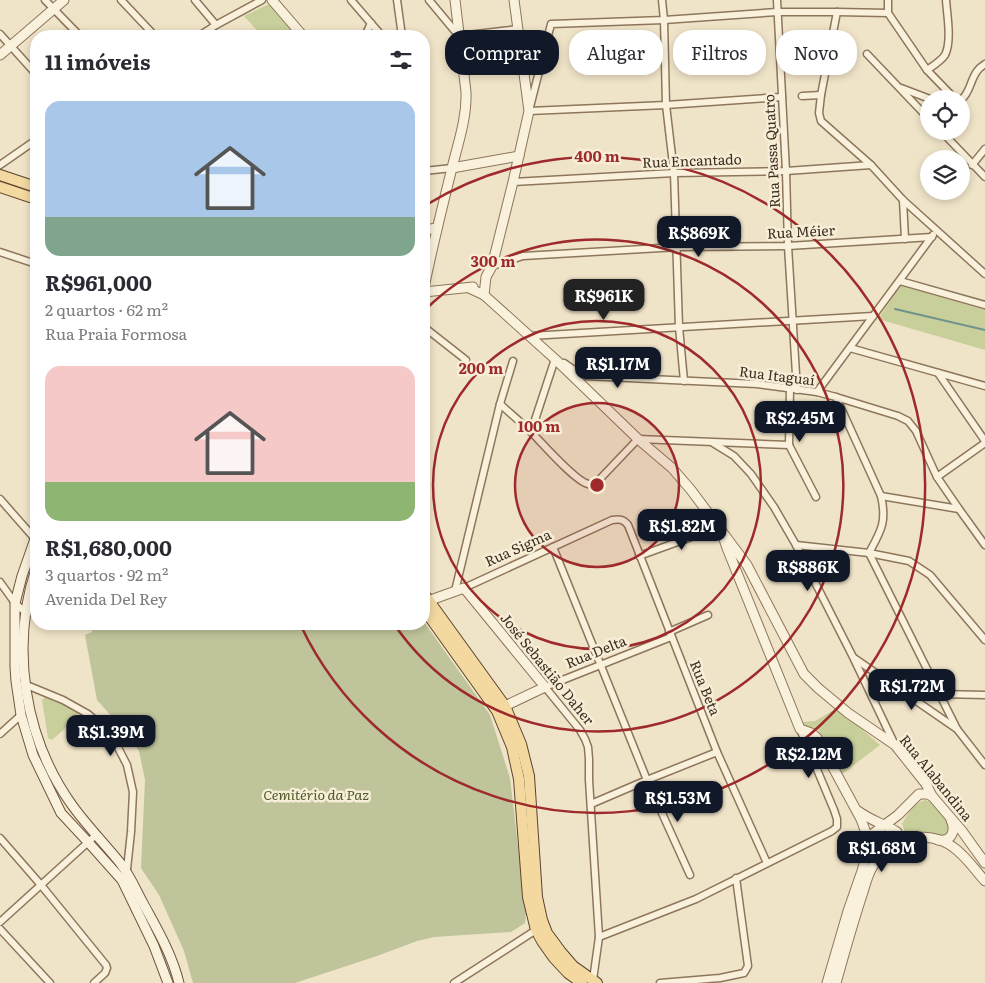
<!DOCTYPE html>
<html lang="pt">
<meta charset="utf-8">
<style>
body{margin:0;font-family:Literata,serif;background:#f7f7f7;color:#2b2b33;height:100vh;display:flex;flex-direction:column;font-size:19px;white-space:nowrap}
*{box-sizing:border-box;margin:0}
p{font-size:16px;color:#7c7c81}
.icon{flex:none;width:28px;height:28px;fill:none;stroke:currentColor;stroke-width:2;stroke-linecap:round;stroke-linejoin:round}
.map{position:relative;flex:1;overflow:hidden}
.sheet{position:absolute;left:30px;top:30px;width:400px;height:600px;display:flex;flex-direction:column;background:#fff;border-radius:20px;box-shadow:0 2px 8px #0003}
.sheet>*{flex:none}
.top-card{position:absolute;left:445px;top:30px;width:465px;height:45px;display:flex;gap:10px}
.controls{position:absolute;left:920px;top:90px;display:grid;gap:10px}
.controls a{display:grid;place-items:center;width:50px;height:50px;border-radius:50%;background:#fff;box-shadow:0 2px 8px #0003;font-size:25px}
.price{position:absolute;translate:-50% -42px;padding:0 11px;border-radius:10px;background:#111827;color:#fff;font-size:16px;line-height:32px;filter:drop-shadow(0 1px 2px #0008)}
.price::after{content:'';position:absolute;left:50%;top:30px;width:15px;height:11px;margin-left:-8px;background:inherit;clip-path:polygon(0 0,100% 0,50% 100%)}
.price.on{background:#222;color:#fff}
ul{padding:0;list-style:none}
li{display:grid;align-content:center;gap:10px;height:265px;padding:0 15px}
li span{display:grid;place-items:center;height:155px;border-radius:15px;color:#555}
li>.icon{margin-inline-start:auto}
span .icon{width:90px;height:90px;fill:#fffc;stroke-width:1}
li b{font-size:21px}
h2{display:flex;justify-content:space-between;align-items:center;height:60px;padding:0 15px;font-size:21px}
.chip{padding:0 18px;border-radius:20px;background:#fff;box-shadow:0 2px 8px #0003;font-size:18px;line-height:45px}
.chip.on{background:#111827;color:#fff}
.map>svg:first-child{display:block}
.green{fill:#c9cf9b}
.cemetery{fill:#bfc49a}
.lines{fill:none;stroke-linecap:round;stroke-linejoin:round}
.stream{stroke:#6f938a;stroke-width:2}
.minor-casing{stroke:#8d765c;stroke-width:9}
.tertiary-casing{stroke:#8d765c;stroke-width:11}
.secondary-casing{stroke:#6f573f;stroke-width:11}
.primary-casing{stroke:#5b4430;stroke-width:12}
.minor{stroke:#faf1dc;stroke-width:6}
.tertiary{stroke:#faf1dc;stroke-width:9}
.secondary{stroke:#faf1dc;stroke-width:9}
.primary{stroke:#f3d9a0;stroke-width:10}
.ring{fill:none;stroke:#9e2a2b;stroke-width:2.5}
.labels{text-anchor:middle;stroke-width:5;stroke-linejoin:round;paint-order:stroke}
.street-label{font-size:14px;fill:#3d2e20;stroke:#f7eed8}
.park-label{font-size:14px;font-style:italic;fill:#4d5a26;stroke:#f7eed8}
.centre{fill:#9e2a2b;stroke:#f7eed8;stroke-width:2.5}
.ring-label{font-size:15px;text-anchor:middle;font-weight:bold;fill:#9e2a2b;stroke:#f7eed8;stroke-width:5;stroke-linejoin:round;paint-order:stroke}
</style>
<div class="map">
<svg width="985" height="983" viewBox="0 0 985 983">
<rect width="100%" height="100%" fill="#f0e4c8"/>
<!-- green -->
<g class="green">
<polygon points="271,3 300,36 262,36 244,16"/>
<polygon points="901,285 985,309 985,350 878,319"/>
<polygon points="45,697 77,711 78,717 52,740 48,738 42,700"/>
<polygon points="837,708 880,745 842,774 818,730 804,726 801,722 815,721"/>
<path d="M925,800L934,803L951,827L950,832L945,836H910L905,832L902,824C908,813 914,804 925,800Z"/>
<polygon points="884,831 901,840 869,869 867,865 871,842"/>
</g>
<!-- cemetery -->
<polygon class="cemetery" points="424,622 490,715 510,778 526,914 525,923 511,932 434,937 417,941 377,956 295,983 193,983 184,951 159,895 141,868 145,780 139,751 126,731 112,717 97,700 85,635 92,632 92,624 424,624"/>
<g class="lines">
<!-- stream -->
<polyline class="stream" points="895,309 985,330"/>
<!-- minor casing -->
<g class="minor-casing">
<g id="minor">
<polyline points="45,0 80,36"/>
<polyline points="121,0 155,36"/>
<polyline points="195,0 216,25"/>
<polyline points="351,0 382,36"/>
<polyline points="397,0 402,36"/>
<polyline points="429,0 459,36 518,29"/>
<polyline points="662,0 664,20 666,105 674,173 679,327 684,381"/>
<polyline points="777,0 786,171 788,246 797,390"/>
<polyline points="888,0 888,13 927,70 955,99"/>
<polyline points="837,12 821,95 819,113 821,121 871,165 903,200 985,274"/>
<polyline points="0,34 36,74"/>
<polyline points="199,36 216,25 262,0"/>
<polyline points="365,36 371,23"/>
<polyline points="867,54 929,119"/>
<path d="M927,70C933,66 941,61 945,55C952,41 947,15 946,0"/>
<polyline points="901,88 930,99"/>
<polyline points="802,96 821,95"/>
<polyline points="782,97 666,105 529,111 551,24 664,20 777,12 837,12 888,13"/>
<path d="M961,100C971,92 970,79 978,70C980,67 983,66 985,64"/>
<polyline points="941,131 985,177"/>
<polyline points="0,165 36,140"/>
<polyline points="972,165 985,149"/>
<polyline points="424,171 452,168"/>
<polyline points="513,182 674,173 786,171 871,165"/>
<polyline points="903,200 905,239"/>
<polyline points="0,252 36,264"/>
<polyline points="492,266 523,256 678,247 788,246 932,237"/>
<polyline points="900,281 985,305"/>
<polyline points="424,327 466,360"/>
<polyline points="530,336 873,316"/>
<polyline points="850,348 985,386"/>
<polyline points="564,363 580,374 585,376 757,384 817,392 836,397 898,416 908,421 916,431 937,477 959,509 985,545"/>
<polyline points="938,373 985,441"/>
<polyline points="790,388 789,445 816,497"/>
<polyline points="817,392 933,235"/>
<path d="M836,397L881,496C887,522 881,531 869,553L957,729"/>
<path d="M500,404C511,414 522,423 532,433C543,444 575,481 588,484C592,485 595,483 598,481L638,439L789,445"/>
<polyline points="531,432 555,359"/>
<polyline points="713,443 734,456 751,474 774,507 796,545 853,657 895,745"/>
<polyline points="937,477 985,443"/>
<polyline points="881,496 959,509"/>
<polyline points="0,499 36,540"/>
<polyline points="796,545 869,553 909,561 930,575 985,640"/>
<polyline points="553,547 647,780 690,875"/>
<polyline points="639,556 719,527"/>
<polyline points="0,582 15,603 25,612"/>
<path d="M464,588L612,520C620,519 623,519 628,525L717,752L767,863"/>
<polyline points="455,591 500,404 513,361"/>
<polyline points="669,632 708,615"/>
<polyline points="854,658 957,729 985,765"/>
<polyline points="24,684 63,700 88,714 111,734 127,765 133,792 131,832 127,869 126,871"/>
<polyline points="939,694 985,695"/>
<polyline points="0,734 21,715"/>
<polyline points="591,804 647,780 717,752"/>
<polyline points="0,838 41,885 106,965 107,968 105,973 94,983"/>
<polyline points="0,922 96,835"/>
<polyline points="0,929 50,983"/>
<polyline points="599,937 696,899 832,831 837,827 837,819 834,810 800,729"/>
<polyline points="593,980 599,937 589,780 589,759 588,747 585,739 580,730 545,687 671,637"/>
<polyline points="454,983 536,930"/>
<polyline points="660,983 720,978 744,973 748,966 736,878"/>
</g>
</g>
<!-- tertiary casing -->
<g class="tertiary-casing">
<g id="tertiary">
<polyline points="272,0 303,36"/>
<polyline points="0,55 64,0"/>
<polyline points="452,168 519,156"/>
<polyline points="424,230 437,228"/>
<path d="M424,288C432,248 442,208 452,168C458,143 467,118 466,92L455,0"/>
<polyline points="469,288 484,295 555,359 638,439 672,468 691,490 747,565 804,674 818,688 848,713 895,745 926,784 932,796 962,831 985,863"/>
<polyline points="424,292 473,287"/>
<polyline points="484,295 486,277 492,266 513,182 529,111 514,0"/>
<polyline points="724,539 727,548 800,729 811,733 817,738 861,819 866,833 867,842"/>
<polyline points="424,604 428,601 464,588 545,687 505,706"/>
<path d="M858,811C870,820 884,824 897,832"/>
<path d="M938,840C952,842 956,831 951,820"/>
<polyline points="827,983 848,911 862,871 865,860 867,842 871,835 898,815 919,794 927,794 932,796"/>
<path d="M836,983C844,954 852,926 861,898C865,887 867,875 873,866C882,852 894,843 910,839C924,835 941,838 953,847C966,856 975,870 985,881"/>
</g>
</g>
<!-- secondary casing -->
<g class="secondary-casing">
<g id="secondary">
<polyline points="36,536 22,576 15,603 15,667 16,681 21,715 33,755 61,813 88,842 122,880 154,946 168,983"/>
<path d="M36,569C10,647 24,738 72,805C87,826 105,844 121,864C130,876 136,890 143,903C157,929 172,954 179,983"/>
</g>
</g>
<!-- primary casing -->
<g class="primary-casing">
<g id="primary">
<polyline points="0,175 36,187"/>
<polyline points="0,187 36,199"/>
<polyline points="424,594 505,706 521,744 529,776 537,897 542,920 547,933 561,952 573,966 597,983"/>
<polyline points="424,609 497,711 512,747 519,779 528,897 536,930 542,941 554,958 568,973 582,983"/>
</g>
</g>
<!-- minor -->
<use href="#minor" class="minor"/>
<!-- tertiary -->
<use href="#tertiary" class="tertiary"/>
<!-- secondary -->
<use href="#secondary" class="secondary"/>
<!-- primary -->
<use href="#primary" class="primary"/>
</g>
<!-- distance rings -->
<circle cx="597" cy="485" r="82" fill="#9e2a2b" fill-opacity=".12"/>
<g class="ring">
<circle cx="597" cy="485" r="82"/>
<circle cx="597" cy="485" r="164"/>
<path d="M425 310A246 246 0 1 1 394 624"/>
<path d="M426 205A328 328 0 1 1 301 626"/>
</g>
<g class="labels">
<!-- street labels -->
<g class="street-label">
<text transform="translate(772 151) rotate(-93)" y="5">Rua Passa Quatro</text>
<text transform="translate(692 161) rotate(-2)" y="5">Rua Encantado</text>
<text transform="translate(801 232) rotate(-3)" y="5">Rua Méier</text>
<text transform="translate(777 376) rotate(7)" y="5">Rua Itaguaí</text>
<text transform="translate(518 548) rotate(-24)" y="5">Rua Sigma</text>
<text transform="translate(596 652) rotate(-22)" y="5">Rua Delta</text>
<text transform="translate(547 669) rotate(51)" y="5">José Sebastião Daher</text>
<text transform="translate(705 688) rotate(68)" y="5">Rua Beta</text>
<text transform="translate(936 778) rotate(51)" y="5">Rua Alabandina</text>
</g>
<!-- park labels -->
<g class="park-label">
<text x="316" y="800">Cemitério da Paz</text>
</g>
</g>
<circle cx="597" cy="485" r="8" class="centre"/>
<g class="ring-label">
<text x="597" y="162">400 m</text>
<text x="493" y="267">300 m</text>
<text x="481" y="374">200 m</text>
<text x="539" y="432">100 m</text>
</g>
</svg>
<div class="controls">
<a><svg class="icon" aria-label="locate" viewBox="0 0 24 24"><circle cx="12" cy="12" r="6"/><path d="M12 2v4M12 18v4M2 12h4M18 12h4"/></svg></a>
<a><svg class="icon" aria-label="layers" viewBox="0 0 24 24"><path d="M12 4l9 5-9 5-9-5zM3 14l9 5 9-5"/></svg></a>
</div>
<b class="price" style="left:699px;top:258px">R$869K</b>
<b class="price on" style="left:604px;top:321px">R$961K</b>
<b class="price" style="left:618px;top:389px">R$1.17M</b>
<b class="price" style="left:800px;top:443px">R$2.45M</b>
<b class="price" style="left:682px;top:551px">R$1.82M</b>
<b class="price" style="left:808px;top:592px">R$886K</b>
<b class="price" style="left:912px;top:711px">R$1.72M</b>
<b class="price" style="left:111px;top:757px">R$1.39M</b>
<b class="price" style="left:809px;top:779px">R$2.12M</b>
<b class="price" style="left:678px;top:823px">R$1.53M</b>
<b class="price" style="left:882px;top:873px">R$1.68M</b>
<div class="top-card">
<a class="chip on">Comprar</a>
<a class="chip">Alugar</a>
<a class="chip">Filtros</a>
<a class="chip">Novo</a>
</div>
<section class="sheet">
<h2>11 imóveis<svg class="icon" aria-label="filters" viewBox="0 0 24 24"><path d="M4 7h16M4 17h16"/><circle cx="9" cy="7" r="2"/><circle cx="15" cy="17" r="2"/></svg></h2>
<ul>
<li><span style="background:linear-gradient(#a9c7e8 75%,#7fa58c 0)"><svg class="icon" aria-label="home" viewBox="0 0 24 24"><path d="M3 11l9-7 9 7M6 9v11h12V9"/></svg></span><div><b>R$961,000</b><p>2 quartos · 62 m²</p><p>Rua Praia Formosa</p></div></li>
<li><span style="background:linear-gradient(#f6c9c9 75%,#8fb573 0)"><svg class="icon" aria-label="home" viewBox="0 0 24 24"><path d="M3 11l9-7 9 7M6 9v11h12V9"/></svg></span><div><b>R$1,680,000</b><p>3 quartos · 92 m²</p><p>Avenida Del Rey</p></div></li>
</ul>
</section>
</div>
